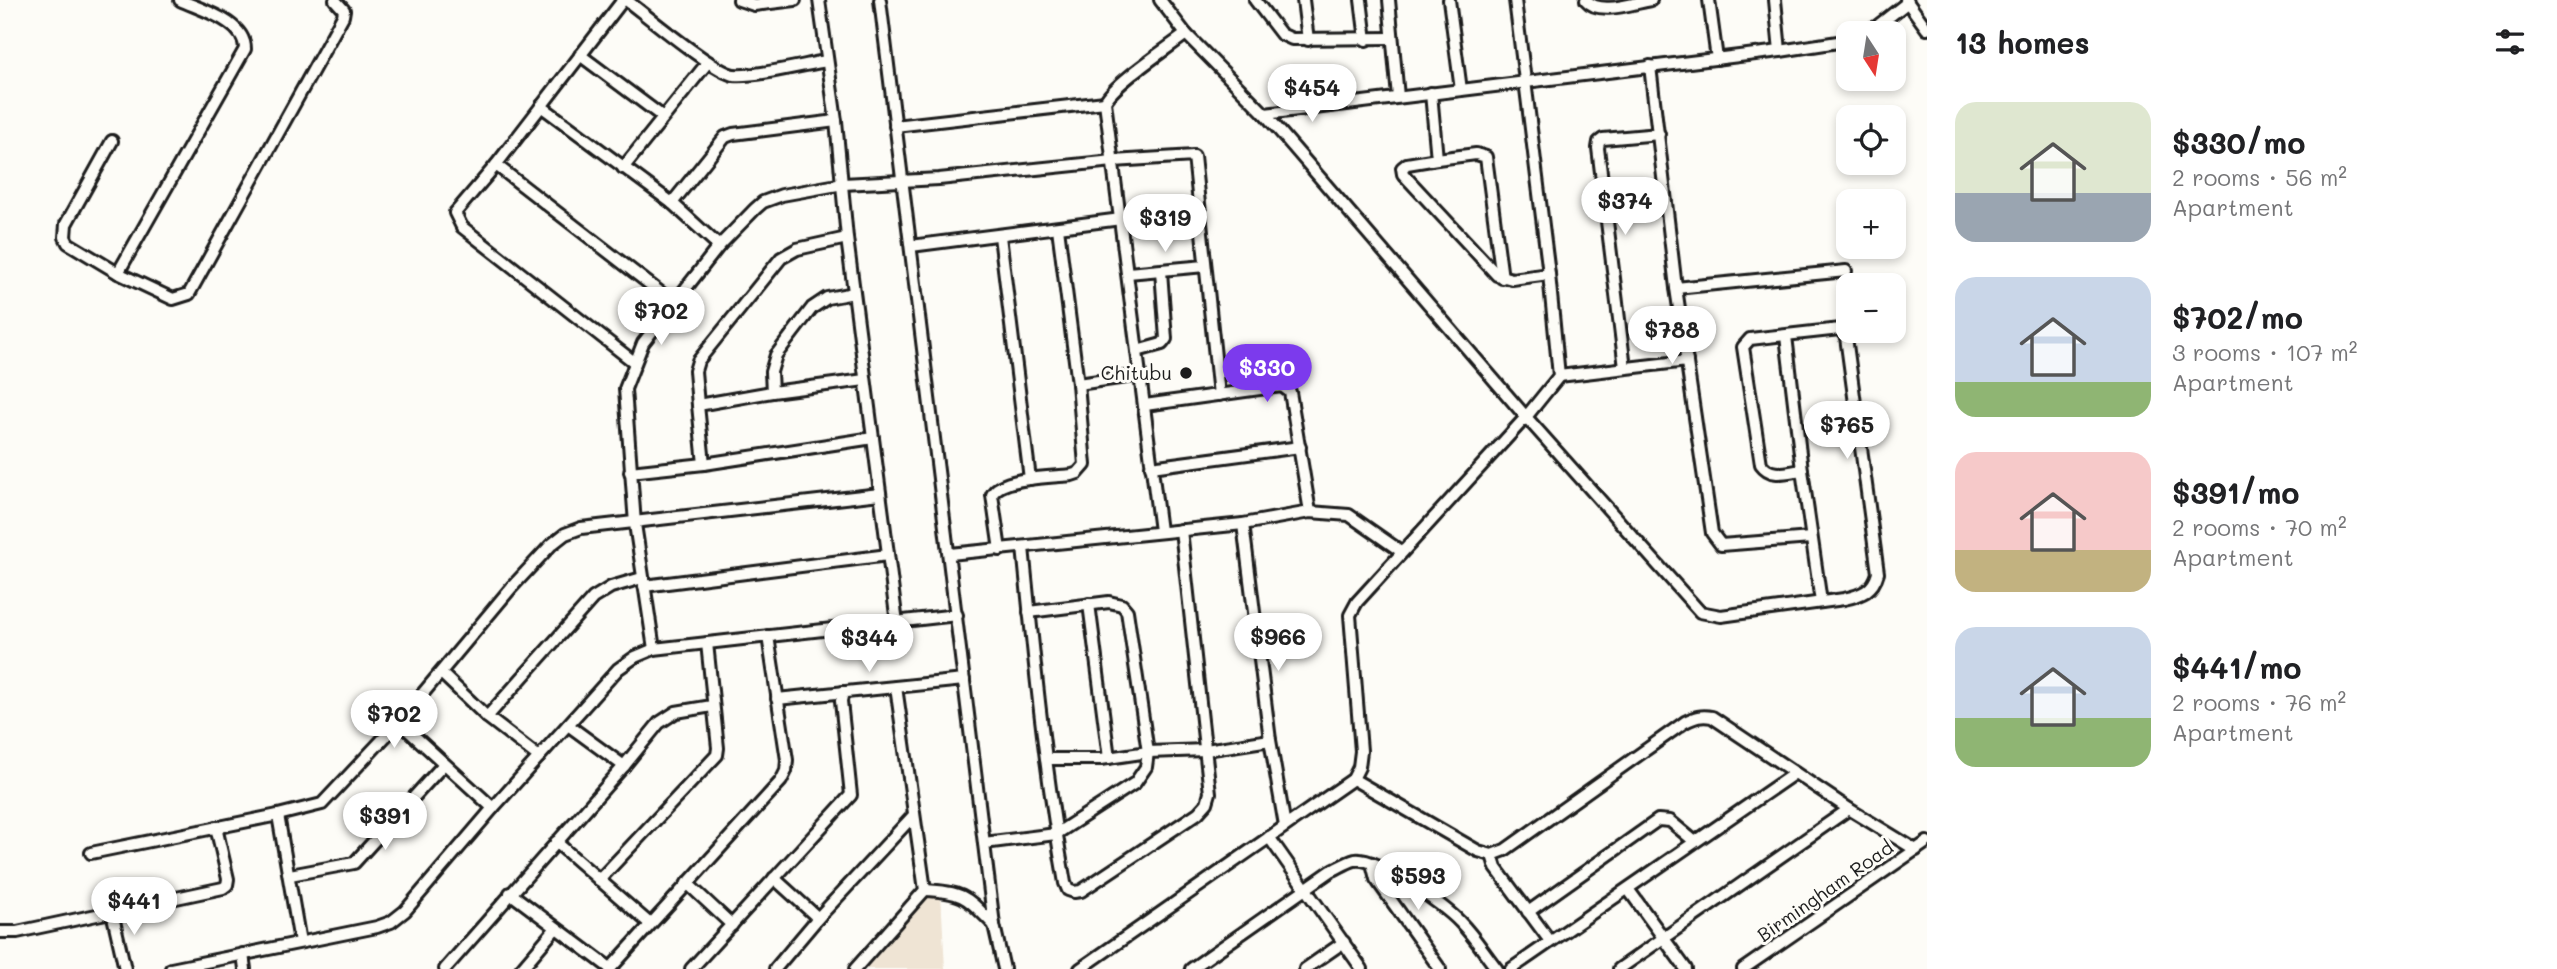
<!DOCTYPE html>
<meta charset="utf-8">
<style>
body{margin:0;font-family:Mali,sans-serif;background:#f6f6f6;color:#202124;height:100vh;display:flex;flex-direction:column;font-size:26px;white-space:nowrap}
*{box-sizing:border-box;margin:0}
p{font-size:23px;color:#757577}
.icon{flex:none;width:38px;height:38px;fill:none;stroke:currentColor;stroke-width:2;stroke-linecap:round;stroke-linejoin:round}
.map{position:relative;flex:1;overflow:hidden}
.drawer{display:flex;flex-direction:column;background:#fff;width:630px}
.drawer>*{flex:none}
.needle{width:46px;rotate:168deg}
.tools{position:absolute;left:1836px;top:21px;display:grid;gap:14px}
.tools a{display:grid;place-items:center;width:70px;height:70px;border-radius:14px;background:#fff;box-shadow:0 4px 10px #0003;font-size:35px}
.price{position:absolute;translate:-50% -60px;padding:0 16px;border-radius:24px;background:#fff;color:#222;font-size:23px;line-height:46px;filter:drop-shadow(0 2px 4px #0008)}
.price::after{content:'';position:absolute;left:50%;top:42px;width:21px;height:16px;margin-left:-10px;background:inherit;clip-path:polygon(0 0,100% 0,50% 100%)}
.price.selected{background:#7c3aed;color:#fff}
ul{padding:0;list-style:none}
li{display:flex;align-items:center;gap:21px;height:175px;padding:0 28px}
li span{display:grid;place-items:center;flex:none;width:196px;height:140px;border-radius:21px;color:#555}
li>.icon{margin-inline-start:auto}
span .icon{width:84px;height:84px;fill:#fffc;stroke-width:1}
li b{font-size:30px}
h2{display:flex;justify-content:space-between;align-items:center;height:84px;padding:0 28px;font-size:30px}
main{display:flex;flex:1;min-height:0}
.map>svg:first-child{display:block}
.built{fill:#efe4d4}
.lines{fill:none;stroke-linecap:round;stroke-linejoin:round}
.minor-casing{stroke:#1c1c1c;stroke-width:16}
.minor{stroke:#fdfcf7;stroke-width:10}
.poi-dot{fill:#1c1c1c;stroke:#fdfcf7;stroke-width:2.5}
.labels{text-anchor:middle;stroke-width:6;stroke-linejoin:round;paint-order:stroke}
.poi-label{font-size:19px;fill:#1c1c1c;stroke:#fdfcf7;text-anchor:end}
.street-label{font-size:19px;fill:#1c1c1c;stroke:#fdfcf7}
</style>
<main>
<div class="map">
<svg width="1927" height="969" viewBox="0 0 1927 969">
<rect width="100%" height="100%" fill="#fdfcf7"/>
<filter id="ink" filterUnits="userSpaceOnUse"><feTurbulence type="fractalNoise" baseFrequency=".0143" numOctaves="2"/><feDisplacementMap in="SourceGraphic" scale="14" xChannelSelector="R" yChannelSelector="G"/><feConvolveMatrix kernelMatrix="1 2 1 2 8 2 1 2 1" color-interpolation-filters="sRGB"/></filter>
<g filter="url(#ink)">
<!-- built -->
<polygon class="built" points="923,889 941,894 945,969 849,969"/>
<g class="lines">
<!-- minor casing -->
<g class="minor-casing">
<g id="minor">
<polyline points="623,0 496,165 455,213 462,227 634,362"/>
<path d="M626,0C645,14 715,73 734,75C755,77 803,65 826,61"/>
<polyline points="739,0 754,5 795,0"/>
<polyline points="819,0 836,121 847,238 897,623"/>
<polyline points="880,0 994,925 1004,969"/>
<polyline points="1160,0 1186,34 1265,114 1780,51 1838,42 1848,38"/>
<polyline points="1255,0 1281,34 1292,39 1392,38"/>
<polyline points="1303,0 1308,40"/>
<polyline points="1361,0 1366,40"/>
<polyline points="1389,0 1398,97"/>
<polyline points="1449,0 1461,90"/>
<path d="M1586,0C1599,16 1633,3 1651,0"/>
<polyline points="1709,0 1717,59"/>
<polyline points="1775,0 1780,51"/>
<polyline points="1906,0 1927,29"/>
<polyline points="1861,33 1876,27 1908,2"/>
<polyline points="580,55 663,117"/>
<polyline points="1650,66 1676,288 1712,533 1721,545 1811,538"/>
<polyline points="1431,93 1437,159 1407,164 1402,168 1403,174 1497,275 1512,279 1549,274"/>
<polyline points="541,106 672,203 719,246"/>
<path d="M1265,114L1526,417L1700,612L1721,616L1844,599C1862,595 1873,591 1878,573L1846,337L1840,329L1750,339L1743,347L1761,464C1771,478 1786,472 1802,470"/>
<polyline points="895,126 1105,102"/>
<polyline points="112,141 66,224 65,237 68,243 118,273 173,299 189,294 343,16 344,10 335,0"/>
<polyline points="1437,159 1476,154 1486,157 1502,278"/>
<polyline points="496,165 674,303"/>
<polyline points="623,168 708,62"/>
<polyline points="672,203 725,137 733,134 836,121"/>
<polyline points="1000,236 1030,479"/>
<polyline points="911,246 1121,219"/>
<path d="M118,273L245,49C245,21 201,10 180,0"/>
<polyline points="1128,273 1205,266"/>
<polyline points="1676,288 1846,271"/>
<polyline points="1786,336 1802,470 1821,602"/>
<polyline points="1137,351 1162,344 1166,339 1161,271"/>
<polyline points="1625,368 1598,148 1599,142 1603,139 1659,134"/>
<polyline points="1559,376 1687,361"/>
<polyline points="1078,384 1140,375"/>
<polyline points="772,392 771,372 776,355 812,308 827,298 854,293"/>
<polyline points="698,405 695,371 698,361 781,258 797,249 847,238"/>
<polyline points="1145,405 1282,386 1290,392 1310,512"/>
<polyline points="704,464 698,405 772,392 865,380"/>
<polyline points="1151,467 1300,447"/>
<polyline points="630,472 704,464 873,438"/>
<polyline points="1243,524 1270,740 1285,826"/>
<path d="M1160,531L1105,102C1113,84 1168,48 1186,34"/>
<path d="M1023,547C1034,660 1045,772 1065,883L1068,890L1074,892L1081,891L1198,813L1207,803L1210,793L1181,530"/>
<path d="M1000,550L992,495C1000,477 1053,477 1072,475L1078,473L1085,465L1078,384L1058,228"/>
<polyline points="950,554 1243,524 1310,512 1349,515 1402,552"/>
<polyline points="644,586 888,555"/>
<polyline points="1089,604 1109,758"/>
<polyline points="654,649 635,524 625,389 643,343 719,246 755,209 763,202 782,195 843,184 939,179 1113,161 1194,156 1219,395"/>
<polyline points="441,673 487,717 539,757"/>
<polyline points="777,699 964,680"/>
<polyline points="487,717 593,598 611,587 642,578"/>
<polyline points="399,722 493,808"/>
<polyline points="568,725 624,766"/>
<polyline points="1046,759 1101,759 1148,752 1206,750 1270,740"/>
<path d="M1353,779L1478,851L1492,855L1505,850L1685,722C1695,717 1701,715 1712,717L1849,809L1916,850"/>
<polyline points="278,815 300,942"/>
<polyline points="1269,837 1362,969"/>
<polyline points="556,842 650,924"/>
<polyline points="984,843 1056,834 1135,783 1146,767 1148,752 1127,611 1122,605 1109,602 1029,612"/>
<polyline points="91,853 278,815 322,804 399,722 511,588 551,545 565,534 581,528 880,494"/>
<polyline points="1492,855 1496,868 1550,941"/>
<polyline points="1372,863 1376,879 1440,969"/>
<polyline points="290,875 354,863 444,764"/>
<polyline points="774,878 818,918"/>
<polyline points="599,880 717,755 718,748 707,643"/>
<polyline points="687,883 732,925"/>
<polyline points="1628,889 1686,969"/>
<path d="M925,890C966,892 967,898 994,925"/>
<polyline points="510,893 610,968"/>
<polyline points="112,912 125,969"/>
<polyline points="1528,912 1658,820 1670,821 1694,841"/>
<polyline points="0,932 17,932 223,888 227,885 228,879 216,827"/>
<polyline points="243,954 245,969"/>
<polyline points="171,969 377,927 391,922 405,911 493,808 618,669 635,657 654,649 957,615"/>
<polyline points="445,969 624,766 659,723 676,712 712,706"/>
<polyline points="521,969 556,928"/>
<polyline points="610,969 781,781 786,771 787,760 768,636"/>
<polyline points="691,969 851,795 841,701 843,692"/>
<polyline points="775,969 818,918 914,815"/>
<polyline points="855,969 925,890 896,687"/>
<polyline points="1080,969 1353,779 1359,767 1361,751 1350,615 1357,602 1526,417 1559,376 1549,274 1515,0"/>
<path d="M1191,969L1331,871C1338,868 1347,862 1355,860C1377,856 1445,906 1460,922C1474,936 1485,954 1497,969"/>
<polyline points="1305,969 1344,942"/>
<polyline points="1511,969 1795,773"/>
<polyline points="1619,969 1849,809"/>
<polyline points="1743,969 1927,842"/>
</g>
</g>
<!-- minor -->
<use href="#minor" class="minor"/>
</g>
</g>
<!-- markers -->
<circle class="poi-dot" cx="1186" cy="373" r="7"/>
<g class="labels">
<!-- poi labels -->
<g class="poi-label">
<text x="1172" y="380">Chitubu</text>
</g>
<!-- street labels -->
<g class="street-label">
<text transform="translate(1825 891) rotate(-35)" y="7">Birmingham Road</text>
</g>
</g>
</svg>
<div class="tools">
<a><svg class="needle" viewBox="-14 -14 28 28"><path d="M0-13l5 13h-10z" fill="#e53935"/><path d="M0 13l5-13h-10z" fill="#757577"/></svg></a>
<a><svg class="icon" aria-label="locate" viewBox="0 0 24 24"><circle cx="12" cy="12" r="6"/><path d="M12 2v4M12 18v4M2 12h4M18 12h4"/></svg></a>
<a>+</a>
<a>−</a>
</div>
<b class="price" style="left:1312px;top:124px">$454</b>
<b class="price" style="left:1625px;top:237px">$374</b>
<b class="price" style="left:1165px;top:254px">$319</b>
<b class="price" style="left:661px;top:347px">$702</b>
<b class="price" style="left:1672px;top:366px">$788</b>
<b class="price selected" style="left:1267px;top:404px">$330</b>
<b class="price" style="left:1847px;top:461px">$765</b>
<b class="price" style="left:1278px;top:673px">$966</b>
<b class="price" style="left:869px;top:674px">$344</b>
<b class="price" style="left:394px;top:750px">$702</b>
<b class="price" style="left:385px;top:852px">$391</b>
<b class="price" style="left:1418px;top:912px">$593</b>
<b class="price" style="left:134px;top:937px">$441</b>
</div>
<section class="drawer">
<h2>13 homes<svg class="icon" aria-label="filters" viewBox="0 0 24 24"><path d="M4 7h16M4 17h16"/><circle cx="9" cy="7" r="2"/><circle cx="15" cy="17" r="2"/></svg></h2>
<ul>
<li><span style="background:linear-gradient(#dfe7d0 65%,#9aa5b1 0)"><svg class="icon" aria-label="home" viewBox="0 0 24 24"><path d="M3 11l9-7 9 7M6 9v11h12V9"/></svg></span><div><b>$330/mo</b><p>2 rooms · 56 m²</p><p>Apartment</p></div></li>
<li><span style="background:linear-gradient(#c9d6e8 75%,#8fb573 0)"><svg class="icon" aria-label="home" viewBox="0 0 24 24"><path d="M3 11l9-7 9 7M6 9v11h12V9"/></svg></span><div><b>$702/mo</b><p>3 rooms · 107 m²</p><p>Apartment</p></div></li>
<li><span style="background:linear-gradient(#f6c9c9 70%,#c2b280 0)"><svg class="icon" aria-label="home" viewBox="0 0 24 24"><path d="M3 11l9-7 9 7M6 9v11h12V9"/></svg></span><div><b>$391/mo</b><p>2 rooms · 70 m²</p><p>Apartment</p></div></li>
<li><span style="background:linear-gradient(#c9d6e8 65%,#8fb573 0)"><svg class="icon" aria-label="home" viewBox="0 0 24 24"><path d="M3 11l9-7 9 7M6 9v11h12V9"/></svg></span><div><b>$441/mo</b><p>2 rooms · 76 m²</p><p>Apartment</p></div></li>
</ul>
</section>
</main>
